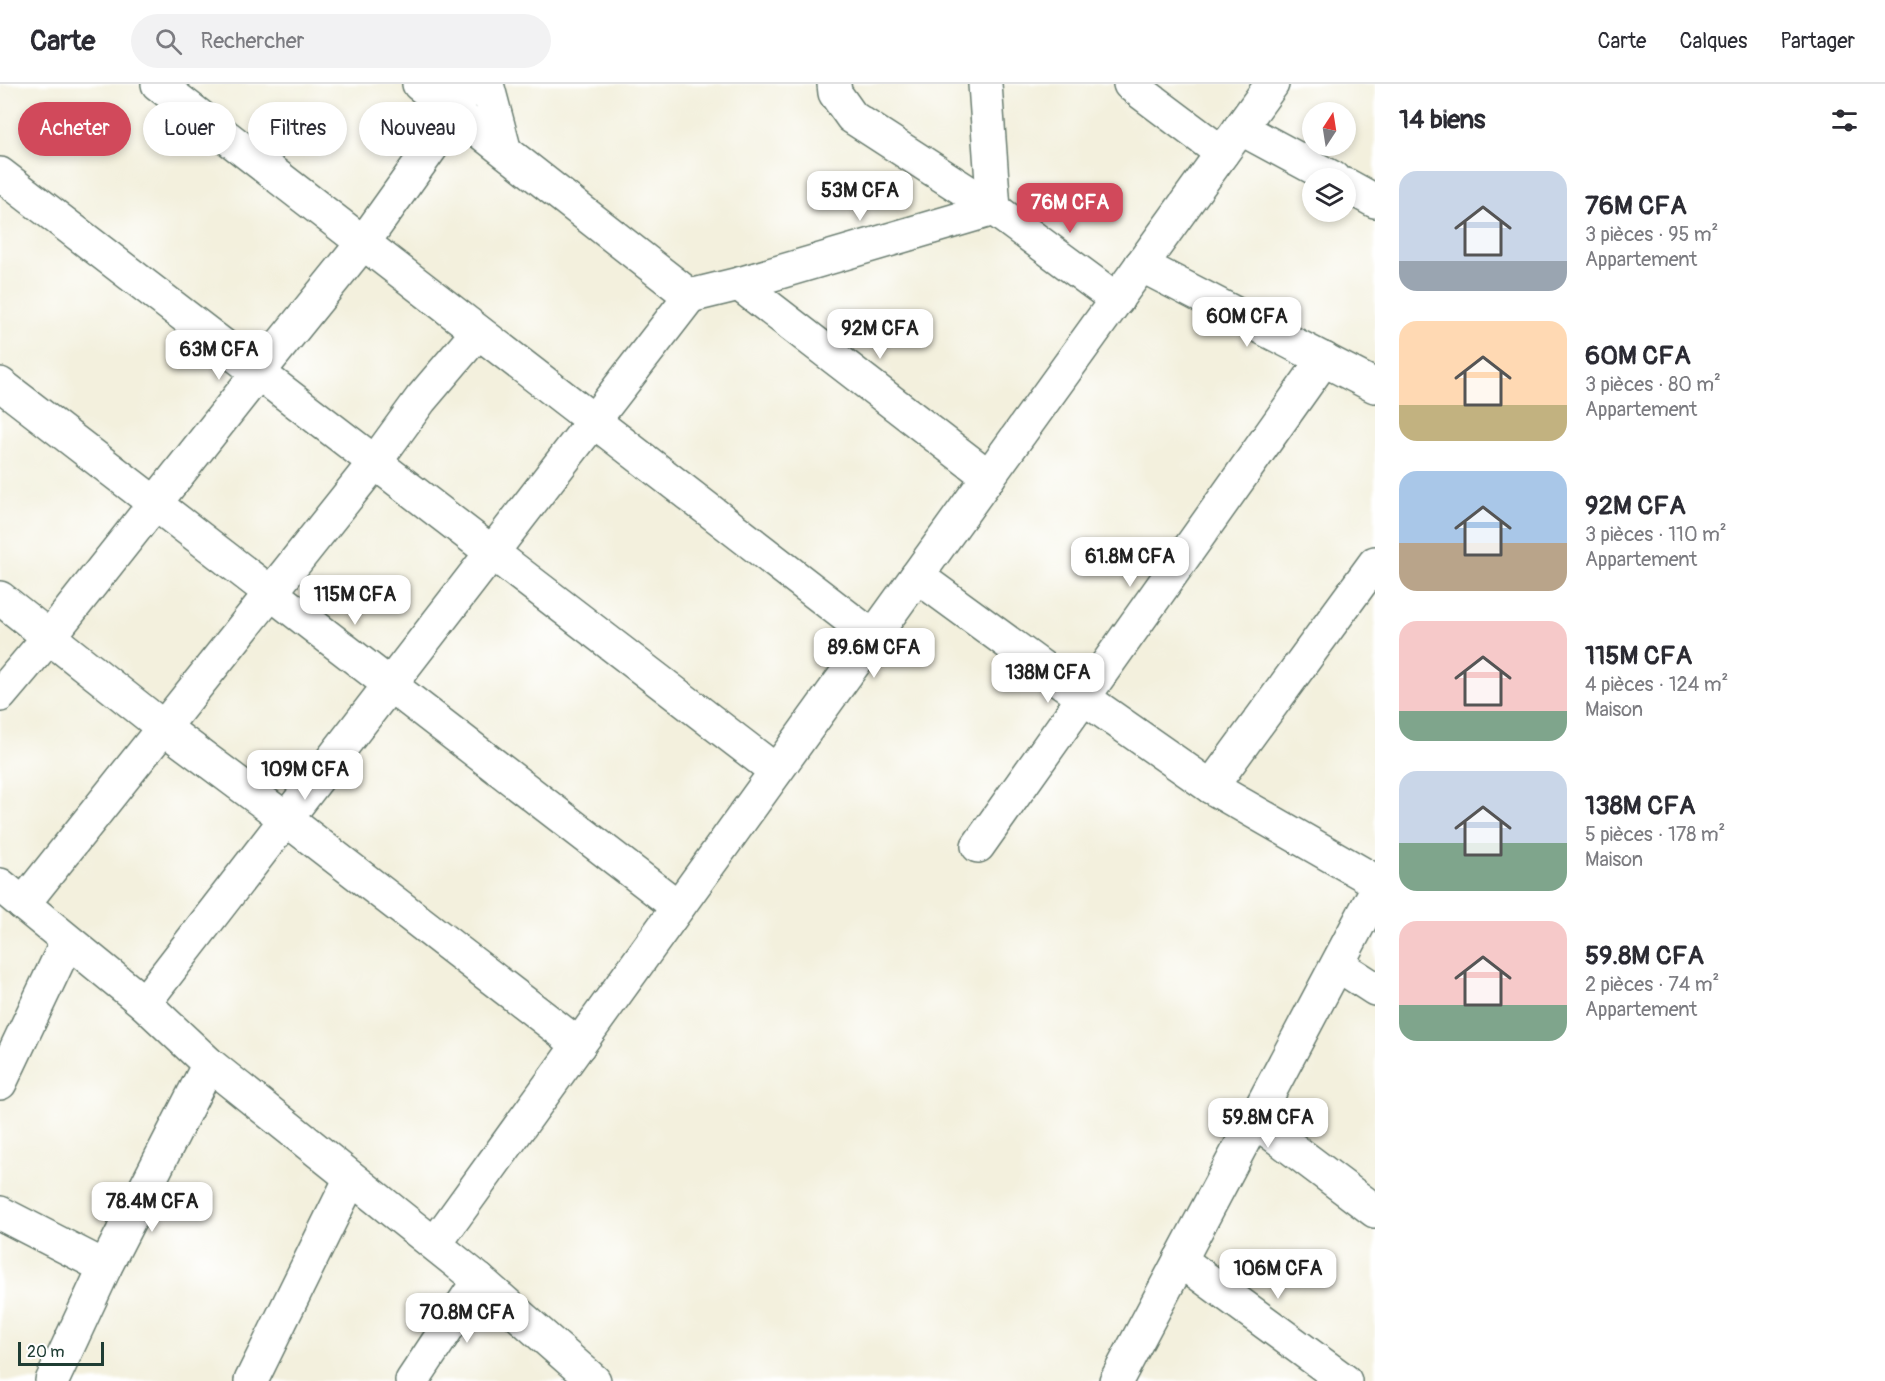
<!DOCTYPE html>
<html lang="fr">
<meta charset="utf-8">
<style>
body{margin:0;font-family:Pangolin,sans-serif;background:#f2f2f3;color:#2b2b33;height:100vh;display:flex;flex-direction:column;font-size:22px;white-space:nowrap}
*{box-sizing:border-box;margin:0}
p{font-size:20px;color:#7c7c81}
.icon{flex:none;width:33px;height:33px;fill:none;stroke:currentColor;stroke-width:2;stroke-linecap:round;stroke-linejoin:round}
.map{position:relative;flex:1;overflow:hidden}
.sheet{display:flex;flex-direction:column;background:#fff;width:510px}
.sheet>*{flex:none}
.top-card{position:absolute;left:18px;top:18px;width:570px;height:54px;display:flex;gap:12px}
.needle{width:39px;rotate:12deg}
.buttons{position:absolute;left:1302px;top:18px;display:grid;gap:12px}
.buttons a{display:grid;place-items:center;width:54px;height:54px;border-radius:50%;background:#fff;box-shadow:0 3px 9px #0003;font-size:30px}
.scale{position:absolute;left:18px;bottom:15px;width:86px;box-sizing:border-box;padding-left:6px;border:3px solid #1f3d34;border-top:0;font-size:16px;line-height:21px;white-space:nowrap;color:#1f3d34;-webkit-text-stroke:4px #fff;paint-order:stroke}
.price{position:absolute;translate:-50% -51px;padding:0 14px;border-radius:12px;background:#fff;color:#222;font-size:20px;line-height:39px;filter:drop-shadow(0 2px 3px #0008)}
.price::after{content:'';position:absolute;left:50%;top:36px;width:18px;height:14px;margin-left:-9px;background:inherit;clip-path:polygon(0 0,100% 0,50% 100%)}
.price.on{background:#d1495b;color:#fff}
ul{padding:0;list-style:none}
li{display:flex;align-items:center;gap:18px;height:150px;padding:0 24px}
li span{display:grid;place-items:center;flex:none;width:168px;height:120px;border-radius:18px;color:#555}
li>.icon{margin-inline-start:auto}
span .icon{width:72px;height:72px;fill:#fffc;stroke-width:1}
li b{font-size:26px}
h2{display:flex;justify-content:space-between;align-items:center;height:72px;padding:0 24px;font-size:26px}
.pill{padding:0 21px;border-radius:27px;background:#fff;box-shadow:0 3px 9px #0003;font-size:21px;line-height:54px}
.pill.on{background:#d1495b;color:#fff}
header{display:flex;align-items:center;gap:36px;box-sizing:border-box;height:84px;padding:0 30px;background:#fff;border-bottom:2px solid #e1e1e2}
header strong{font-size:28px}
nav{display:flex;gap:33px;margin-inline-start:auto;font-size:21px}
.search{width:420px;height:54px;background:#f2f2f3;display:flex;align-items:center;gap:15px;box-sizing:border-box;padding:0 21px;border-radius:33px;color:#7c7c81;font-size:22px}
main{display:flex;flex:1;min-height:0}
.map>svg:first-child{display:block}
.lines{fill:none;stroke-linecap:round;stroke-linejoin:round}
.minor-casing{stroke:#697c6f;stroke-width:36}
.minor{stroke:#fff;stroke-width:33}
</style>
<header>
<strong>Carte</strong>
<div class="search"><svg class="icon" aria-label="search" viewBox="0 0 24 24"><circle cx="10" cy="10" r="6"/><path d="M15 15l6 6"/></svg>Rechercher</div>
<nav><a>Carte</a><a>Calques</a><a>Partager</a></nav>
</header>
<main>
<div class="map">
<svg width="1375" height="1297" viewBox="0 0 1375 1297">
<rect width="100%" height="100%" fill="#fff"/>
<filter id="ink" filterUnits="userSpaceOnUse"><feTurbulence type="fractalNoise" baseFrequency=".0167" numOctaves="2"/><feDisplacementMap in="SourceGraphic" scale="12" xChannelSelector="R" yChannelSelector="G"/><feConvolveMatrix kernelMatrix="1 2 1 2 8 2 1 2 1" color-interpolation-filters="sRGB"/></filter>
<filter id="wash" filterUnits="userSpaceOnUse"><feTurbulence type="fractalNoise" baseFrequency=".008" numOctaves="4" result="noise"/><feDisplacementMap in="SourceGraphic" scale="24" xChannelSelector="R" yChannelSelector="G"/><feGaussianBlur stdDeviation="1.35" result="paint"/><feColorMatrix in="noise" values="0 0 0 0 0 0 0 0 0 0 0 0 0 0 0 0 0 1.4 0 .05"/><feComposite in="paint" operator="in"/></filter>
<g filter="url(#wash)">
<rect width="100%" height="100%" fill="#f3f0dd"/>
</g>
<g filter="url(#ink)">
<g class="lines">
<!-- minor casing -->
<g class="minor-casing">
<g id="minor">
<polyline points="158,0 873,553"/>
<polyline points="419,0 690,212 739,200 994,125"/>
<polyline points="487,0 504,64"/>
<polyline points="834,0 835,9 852,33 994,125 1117,216"/>
<polyline points="985,0 994,125"/>
<polyline points="1130,0 1222,69"/>
<polyline points="1240,44 1333,94"/>
<polyline points="0,90 776,687"/>
<polyline points="1346,101 1375,117"/>
<polyline points="1141,181 1375,302"/>
<polyline points="739,200 989,393"/>
<polyline points="0,300 678,823"/>
<polyline points="917,492 1084,614 1211,703 1375,797"/>
<polyline points="0,514 164,644 286,735 579,961"/>
<polyline points="0,611 50,552 258,289 363,159 455,30 467,0"/>
<polyline points="1211,703 1375,479"/>
<polyline points="978,762 1324,275"/>
<polyline points="0,801 144,919 209,980 479,1196 594,1297"/>
<polyline points="23,820 375,378 421,315 478,248"/>
<polyline points="1338,881 1375,905"/>
<polyline points="144,919 690,212"/>
<polyline points="0,999 67,858"/>
<polyline points="1254,1036 1375,1127"/>
<polyline points="0,1129 105,1183"/>
<polyline points="435,1160 1272,0"/>
<polyline points="1180,1176 1345,1297"/>
<polyline points="52,1297 105,1183 209,980"/>
<polyline points="251,1297 351,1094"/>
<polyline points="412,1297 479,1196"/>
<polyline points="1116,1297 1375,809"/>
</g>
</g>
<!-- minor -->
<use href="#minor" class="minor"/>
</g>
</g>
</svg>
<div class="buttons">
<a><svg class="needle" viewBox="-14 -14 28 28"><path d="M0-13l5 13h-10z" fill="#e53935"/><path d="M0 13l5-13h-10z" fill="#7c7c81"/></svg></a>
<a><svg class="icon" aria-label="layers" viewBox="0 0 24 24"><path d="M12 4l9 5-9 5-9-5zM3 14l9 5 9-5"/></svg></a>
</div>
<div class="scale">20 m</div>
<b class="price" style="left:860px;top:138px">53M CFA</b>
<b class="price on" style="left:1070px;top:150px">76M CFA</b>
<b class="price" style="left:1247px;top:264px">60M CFA</b>
<b class="price" style="left:880px;top:276px">92M CFA</b>
<b class="price" style="left:219px;top:297px">63M CFA</b>
<b class="price" style="left:1130px;top:504px">61.8M CFA</b>
<b class="price" style="left:355px;top:542px">115M CFA</b>
<b class="price" style="left:874px;top:595px">89.6M CFA</b>
<b class="price" style="left:1048px;top:620px">138M CFA</b>
<b class="price" style="left:305px;top:717px">109M CFA</b>
<b class="price" style="left:1268px;top:1065px">59.8M CFA</b>
<b class="price" style="left:152px;top:1149px">78.4M CFA</b>
<b class="price" style="left:1278px;top:1216px">106M CFA</b>
<b class="price" style="left:467px;top:1260px">70.8M CFA</b>
<div class="top-card">
<a class="pill on">Acheter</a>
<a class="pill">Louer</a>
<a class="pill">Filtres</a>
<a class="pill">Nouveau</a>
</div>
</div>
<section class="sheet">
<h2>14 biens<svg class="icon" aria-label="filters" viewBox="0 0 24 24"><path d="M4 7h16M4 17h16"/><circle cx="9" cy="7" r="2"/><circle cx="15" cy="17" r="2"/></svg></h2>
<ul>
<li><span style="background:linear-gradient(#c9d6e8 75%,#9aa5b1 0)"><svg class="icon" aria-label="home" viewBox="0 0 24 24"><path d="M3 11l9-7 9 7M6 9v11h12V9"/></svg></span><div><b>76M CFA</b><p>3 pièces · 95 m²</p><p>Appartement</p></div></li>
<li><span style="background:linear-gradient(#ffd9b3 70%,#c2b280 0)"><svg class="icon" aria-label="home" viewBox="0 0 24 24"><path d="M3 11l9-7 9 7M6 9v11h12V9"/></svg></span><div><b>60M CFA</b><p>3 pièces · 80 m²</p><p>Appartement</p></div></li>
<li><span style="background:linear-gradient(#a9c7e8 60%,#b9a48a 0)"><svg class="icon" aria-label="home" viewBox="0 0 24 24"><path d="M3 11l9-7 9 7M6 9v11h12V9"/></svg></span><div><b>92M CFA</b><p>3 pièces · 110 m²</p><p>Appartement</p></div></li>
<li><span style="background:linear-gradient(#f6c9c9 75%,#7fa58c 0)"><svg class="icon" aria-label="home" viewBox="0 0 24 24"><path d="M3 11l9-7 9 7M6 9v11h12V9"/></svg></span><div><b>115M CFA</b><p>4 pièces · 124 m²</p><p>Maison</p></div></li>
<li><span style="background:linear-gradient(#c9d6e8 60%,#7fa58c 0)"><svg class="icon" aria-label="home" viewBox="0 0 24 24"><path d="M3 11l9-7 9 7M6 9v11h12V9"/></svg></span><div><b>138M CFA</b><p>5 pièces · 178 m²</p><p>Maison</p></div></li>
<li><span style="background:linear-gradient(#f6c9c9 70%,#7fa58c 0)"><svg class="icon" aria-label="home" viewBox="0 0 24 24"><path d="M3 11l9-7 9 7M6 9v11h12V9"/></svg></span><div><b>59.8M CFA</b><p>2 pièces · 74 m²</p><p>Appartement</p></div></li>
</ul>
</section>
</main>
